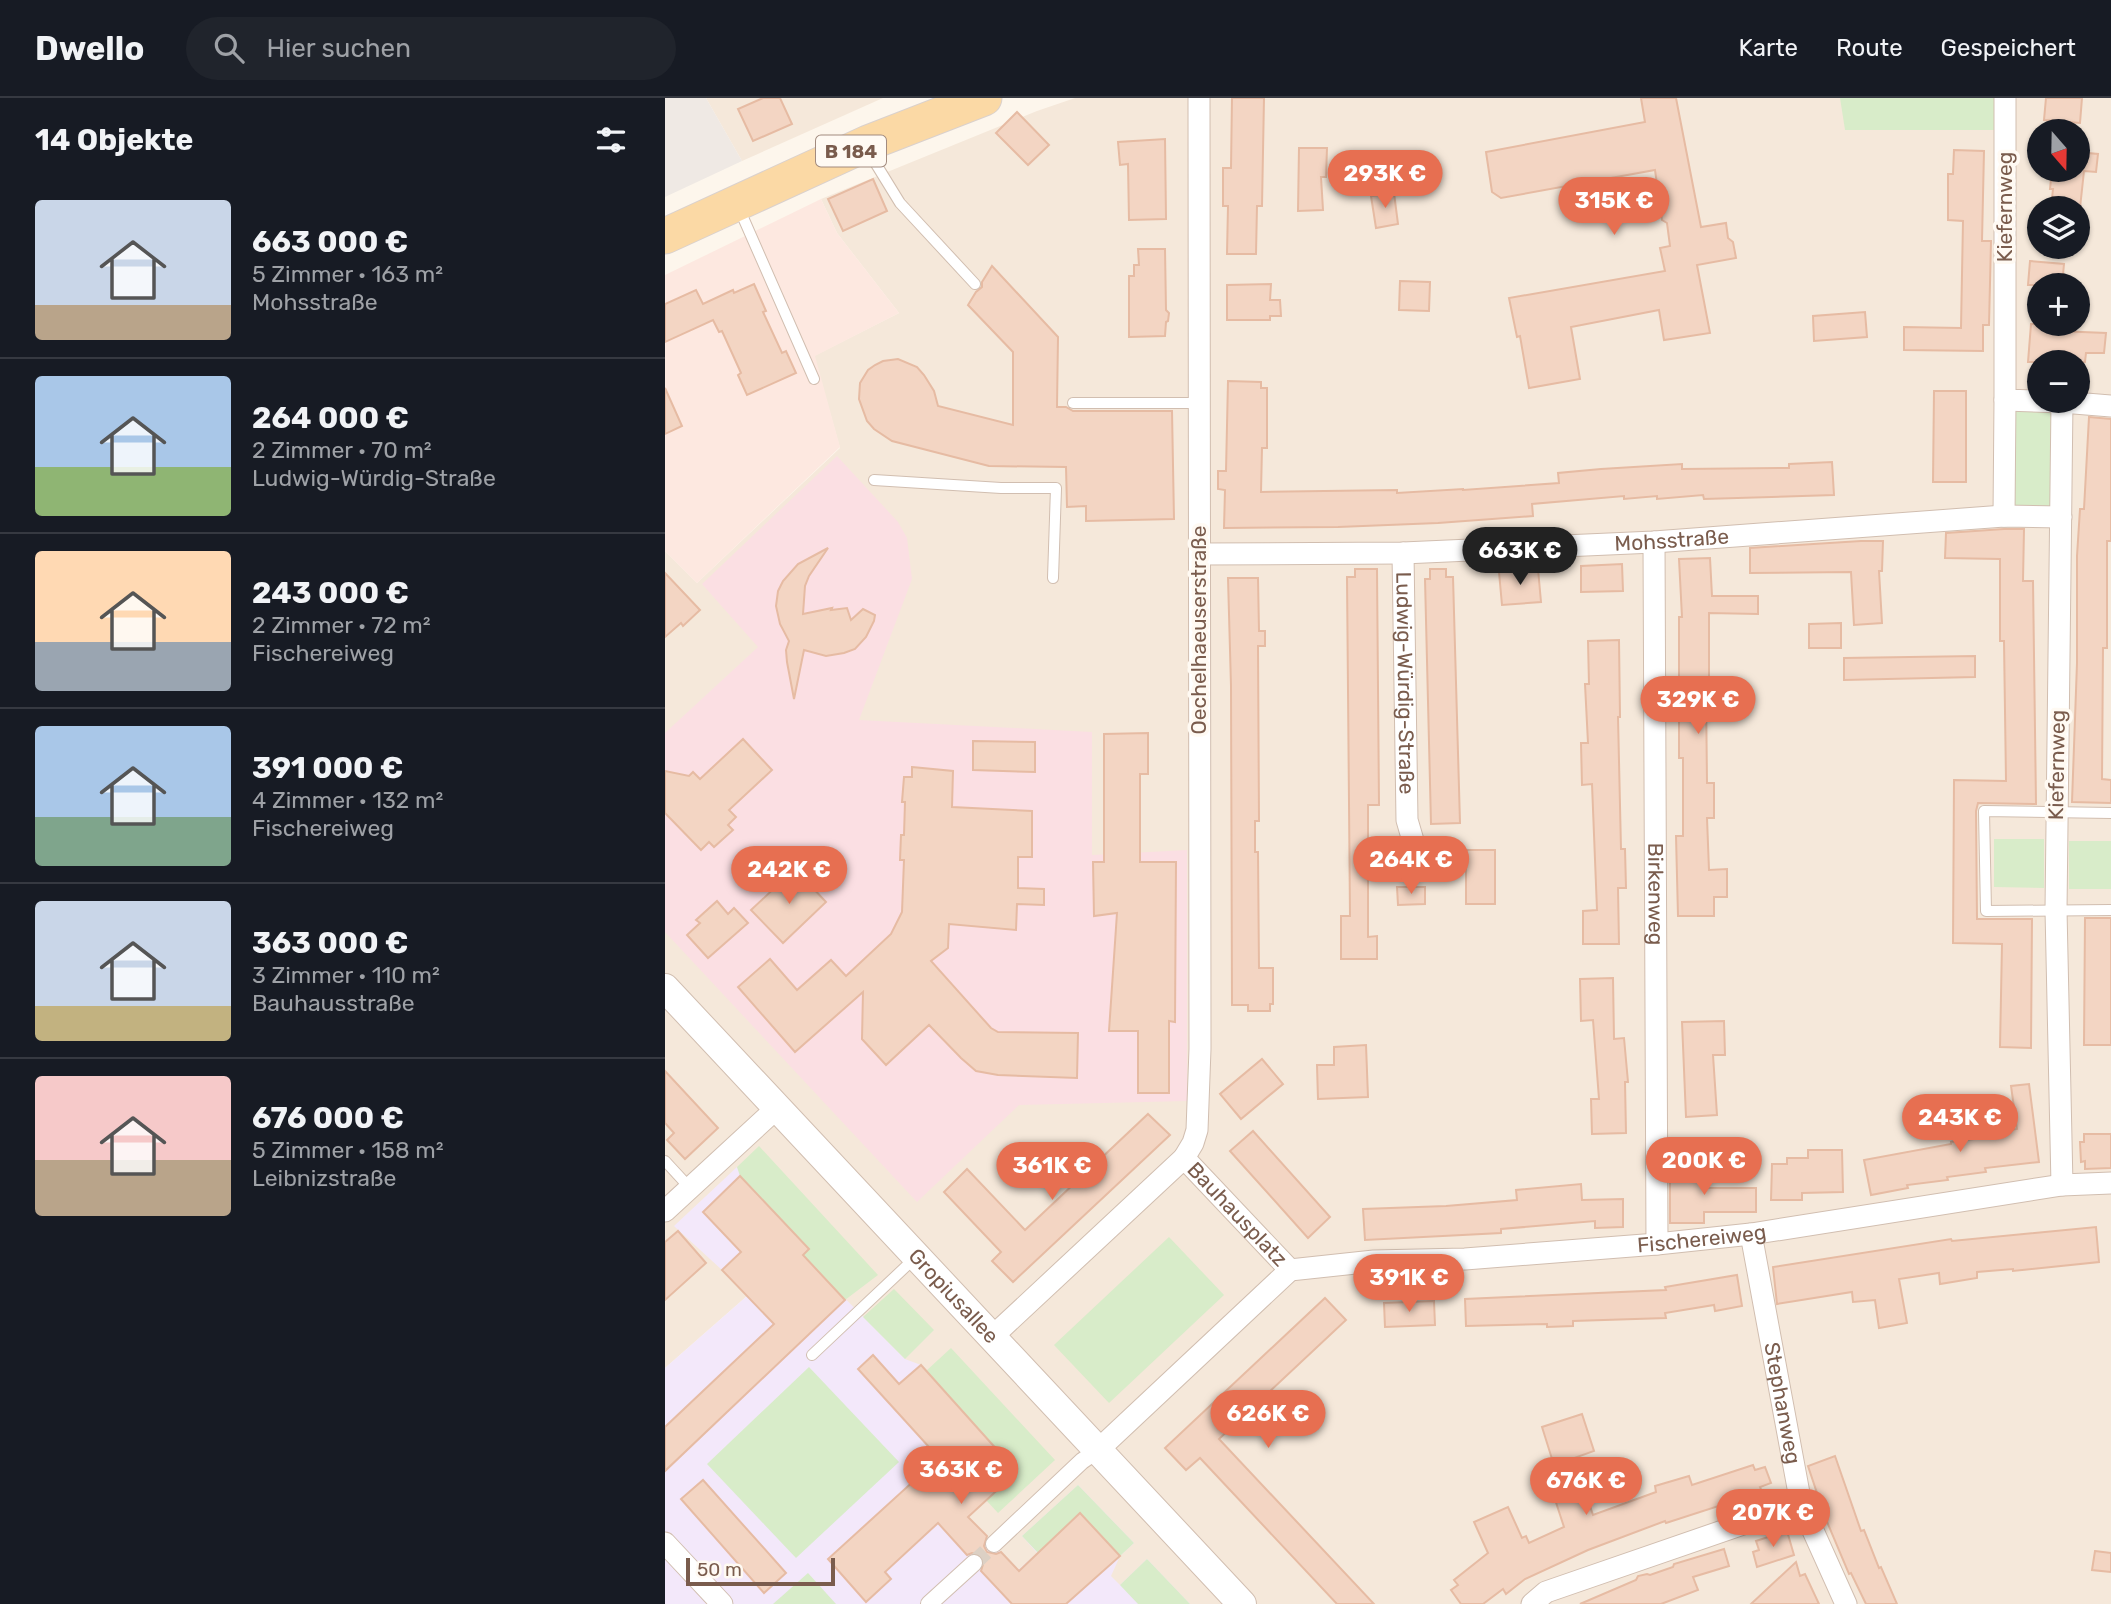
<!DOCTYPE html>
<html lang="de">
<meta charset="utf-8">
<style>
body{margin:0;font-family:Rubik,sans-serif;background:#20242c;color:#f1f3f6;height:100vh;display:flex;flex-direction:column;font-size:26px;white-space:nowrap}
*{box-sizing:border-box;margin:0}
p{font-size:23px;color:#9ea1a6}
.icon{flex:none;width:38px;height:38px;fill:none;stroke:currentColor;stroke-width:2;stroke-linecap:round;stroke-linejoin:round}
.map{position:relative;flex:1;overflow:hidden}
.panel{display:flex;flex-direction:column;background:#171b24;width:665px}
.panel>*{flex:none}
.needle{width:46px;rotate:160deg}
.controls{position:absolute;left:1362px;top:21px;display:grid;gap:14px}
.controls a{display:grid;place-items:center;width:63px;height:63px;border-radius:50%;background:#171b24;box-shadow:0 2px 5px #0004;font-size:35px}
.scale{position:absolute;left:21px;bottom:18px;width:149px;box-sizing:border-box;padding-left:7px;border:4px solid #7a5c4d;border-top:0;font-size:19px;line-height:24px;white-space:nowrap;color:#7a5c4d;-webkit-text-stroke:5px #fffaf3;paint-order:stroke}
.price{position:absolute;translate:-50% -60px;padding:0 16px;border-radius:24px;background:#e76f51;color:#fff;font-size:23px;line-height:46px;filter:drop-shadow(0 2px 4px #0008)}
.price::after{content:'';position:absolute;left:50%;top:42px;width:21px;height:16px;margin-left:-10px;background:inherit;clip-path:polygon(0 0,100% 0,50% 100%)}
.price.current{background:#222;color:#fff}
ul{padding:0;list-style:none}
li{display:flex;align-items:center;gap:21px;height:175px;padding:0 35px}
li+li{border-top:2px solid #363941}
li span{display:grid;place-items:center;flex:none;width:196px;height:140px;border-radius:7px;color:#555}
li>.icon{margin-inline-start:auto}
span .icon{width:84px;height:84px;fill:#fffc;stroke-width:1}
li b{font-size:30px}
h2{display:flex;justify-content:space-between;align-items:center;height:84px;padding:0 35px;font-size:30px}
header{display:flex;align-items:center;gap:42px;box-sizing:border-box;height:98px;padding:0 35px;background:#171b24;border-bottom:2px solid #363941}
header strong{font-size:33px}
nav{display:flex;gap:38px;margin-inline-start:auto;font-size:24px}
.search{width:490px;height:63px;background:#20242c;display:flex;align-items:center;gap:18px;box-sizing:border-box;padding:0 24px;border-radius:38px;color:#9ea1a6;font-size:26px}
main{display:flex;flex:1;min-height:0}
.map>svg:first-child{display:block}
.residential{fill:#f5e8da;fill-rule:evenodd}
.commercial{fill:#fde8e0}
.industrial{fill:#efe9e4}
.education{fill:#f3e8fa}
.medical{fill:#fbdfe3}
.green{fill:#d8ecc9}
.building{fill:#f3d5c3;stroke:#e6bba3;stroke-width:2}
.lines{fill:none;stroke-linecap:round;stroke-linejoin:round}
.pedestrian-tunnel{stroke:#dcd0c4;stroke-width:16;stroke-dasharray:16 8;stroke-linecap:butt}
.service-casing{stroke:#d1beb0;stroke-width:12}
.pedestrian-casing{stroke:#d1beb0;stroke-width:18}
.minor-casing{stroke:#d1beb0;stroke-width:23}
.tertiary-casing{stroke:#d1beb0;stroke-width:30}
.primary-casing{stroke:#dad1cd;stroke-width:37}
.service{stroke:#fff;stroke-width:10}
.pedestrian{stroke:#fff;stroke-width:16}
.minor{stroke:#fff;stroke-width:21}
.tertiary{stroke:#fff;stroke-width:28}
.primary{stroke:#fbd9a5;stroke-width:35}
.labels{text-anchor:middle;stroke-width:7;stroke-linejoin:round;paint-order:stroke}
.shield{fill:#fffaf3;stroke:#a28b7f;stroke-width:2}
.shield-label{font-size:19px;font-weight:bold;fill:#7a5c4d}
.street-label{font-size:21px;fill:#7a5c4d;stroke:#fffaf3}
</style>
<header>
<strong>Dwello</strong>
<div class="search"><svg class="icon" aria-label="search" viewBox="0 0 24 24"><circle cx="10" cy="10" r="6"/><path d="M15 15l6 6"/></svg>Hier suchen</div>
<nav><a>Karte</a><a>Route</a><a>Gespeichert</a></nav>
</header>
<main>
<section class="panel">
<h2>14 Objekte<svg class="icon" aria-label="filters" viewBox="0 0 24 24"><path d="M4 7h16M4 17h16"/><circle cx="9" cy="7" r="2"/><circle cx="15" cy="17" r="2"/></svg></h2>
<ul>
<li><span style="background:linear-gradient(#c9d6e8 75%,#b9a48a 0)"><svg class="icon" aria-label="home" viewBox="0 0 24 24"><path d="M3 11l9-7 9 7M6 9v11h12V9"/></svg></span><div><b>663 000 €</b><p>5 Zimmer · 163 m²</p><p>Mohsstraße</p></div></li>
<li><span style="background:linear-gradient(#a9c7e8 65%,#8fb573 0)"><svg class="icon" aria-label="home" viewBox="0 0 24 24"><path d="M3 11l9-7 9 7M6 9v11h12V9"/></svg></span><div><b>264 000 €</b><p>2 Zimmer · 70 m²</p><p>Ludwig-Würdig-Straße</p></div></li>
<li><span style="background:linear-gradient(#ffd9b3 65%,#9aa5b1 0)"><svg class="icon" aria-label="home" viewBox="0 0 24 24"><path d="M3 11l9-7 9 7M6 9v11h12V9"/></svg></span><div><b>243 000 €</b><p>2 Zimmer · 72 m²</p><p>Fischereiweg</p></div></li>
<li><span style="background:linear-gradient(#a9c7e8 65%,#7fa58c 0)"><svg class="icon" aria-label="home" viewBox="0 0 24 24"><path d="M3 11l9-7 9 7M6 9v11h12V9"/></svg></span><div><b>391 000 €</b><p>4 Zimmer · 132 m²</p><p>Fischereiweg</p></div></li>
<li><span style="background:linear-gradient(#c9d6e8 75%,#c2b280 0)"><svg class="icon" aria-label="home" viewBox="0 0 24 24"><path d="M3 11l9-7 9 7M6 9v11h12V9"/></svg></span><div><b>363 000 €</b><p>3 Zimmer · 110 m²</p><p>Bauhausstraße</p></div></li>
<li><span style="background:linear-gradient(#f6c9c9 60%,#b9a48a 0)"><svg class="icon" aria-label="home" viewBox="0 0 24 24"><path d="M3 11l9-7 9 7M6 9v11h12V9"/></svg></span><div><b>676 000 €</b><p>5 Zimmer · 158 m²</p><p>Leibnizstraße</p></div></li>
</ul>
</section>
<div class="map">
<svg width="1446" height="1506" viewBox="0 0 1446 1506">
<rect width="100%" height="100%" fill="#fdf6ec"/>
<!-- residential -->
<g class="residential">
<polygon points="41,0 218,0 77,63"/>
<path d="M410,0H1446V1506H50L138,1157L72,1070L57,1172L82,1198L0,1270V453L32,485L175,350L149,258L234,215L172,135L156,101L372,13ZM1374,33H1412V72H1374ZM1374,110H1412V149H1374ZM1374,187H1412V226H1374ZM1374,264H1412V303H1374Z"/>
</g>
<!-- commercial -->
<polygon class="commercial" points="156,101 172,135 234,215 150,258 175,349 32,485 0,453 0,177"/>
<!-- industrial -->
<polygon class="industrial" points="0,0 41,0 77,63 0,99"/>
<!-- education -->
<polygon class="education" points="72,1069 76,1078 144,1151 138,1158 240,1261 256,1267 352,1374 301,1417 353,1472 372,1455 357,1438 413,1387 469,1445 455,1458 446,1478 455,1487 482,1461 525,1506 0,1506 0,1270 82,1198 57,1172 9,1128"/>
<!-- medical -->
<polygon class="medical" points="172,358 233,424 242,440 247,481 194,622 427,634 427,757 522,752 522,1003 354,1007 252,1104 0,834 0,635 93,549 37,486"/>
<!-- green -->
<g class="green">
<polygon points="1175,0 1334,0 1334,32 1180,32"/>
<polygon points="1348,310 1391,311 1389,409 1346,409"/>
<polygon points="1329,741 1379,741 1379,790 1329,789"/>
<rect x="1404" y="743" width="42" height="48"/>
<polygon points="94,1048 213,1177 180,1202 138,1157 144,1150 75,1078 72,1069"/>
<polygon points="504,1139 559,1197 444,1305 389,1247"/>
<polygon points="229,1191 269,1232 240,1261 198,1219"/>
<polygon points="286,1250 390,1362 333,1415 321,1402 352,1374 261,1273"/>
<polygon points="144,1269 234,1364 131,1460 42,1366"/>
<polygon points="413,1387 469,1445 455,1458 415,1416 373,1455 357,1438"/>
<polygon points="482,1461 525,1506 473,1506 455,1487"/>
<polygon points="143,1475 171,1506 108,1506"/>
</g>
<!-- building -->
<g class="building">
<polygon points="98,0 115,0 127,26 88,43 73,11"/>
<polygon points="567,0 599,0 597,108 592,108 591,156 562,156 563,108 558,108 558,70 566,70"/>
<polygon points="976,0 1011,0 1036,129 1061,125 1063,140 1068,144 1071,160 1032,167 1045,235 999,242 994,212 906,229 915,281 864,290 855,238 852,239 844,200 1000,173 995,150 1005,148 1002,125 997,122 990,72 836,100 827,94 821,54 980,24"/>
<polygon points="1381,0 1417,0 1415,25 1379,22"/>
<polygon points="352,14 384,47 363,67 331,35"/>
<polygon points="500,41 501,121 464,122 463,66 455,67 453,44"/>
<polygon points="634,50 662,50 661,79 656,79 658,112 633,113"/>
<polygon points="1289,52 1319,53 1317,143 1326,143 1324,227 1318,227 1318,253 1239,252 1239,229 1296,230 1298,123 1283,122 1283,76 1288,76"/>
<polygon points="1412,54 1433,56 1431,74 1419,73 1415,110 1386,110 1388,91 1385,91 1387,72 1412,72"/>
<polygon points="208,81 222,113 178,133 163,101"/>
<polygon points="729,95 733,126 711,130 706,98"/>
<polygon points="473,151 500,151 501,212 504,215 503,223 501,224 500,238 464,239 464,178 469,178 469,167 474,167"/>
<polygon points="1365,163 1399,166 1397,187 1363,187"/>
<polygon points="327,168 393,239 392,309 401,309 408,313 507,313 509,421 421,423 421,408 402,409 401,369 324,368 227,343 209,331 202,323 194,301 195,285 203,272 210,267 218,263 233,261 252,269 259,277 269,293 273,308 348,327 348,254 303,207 311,194 317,189 317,184"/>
<polygon points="735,183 765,184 764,213 734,212"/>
<polygon points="89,186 101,213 98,214 117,255 121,253 131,275 82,297 73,277 76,275 57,233 54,234 48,222 0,244 0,206 31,192 38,206 68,192 69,195"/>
<polygon points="606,186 605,202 615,202 616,218 605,218 605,222 562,222 562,187"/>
<polygon points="1200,214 1202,239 1149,243 1148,218"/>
<polygon points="1366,226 1394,226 1393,233 1441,235 1439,255 1421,255 1420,264 1363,264"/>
<polygon points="563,283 596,284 596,290 602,290 602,350 597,350 596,394 732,392 732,395 798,391 798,392 894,385 893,375 936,371 1017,366 1017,371 1124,370 1124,366 1167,364 1169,397 1039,401 1038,397 992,401 992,398 959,401 959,398 867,406 868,418 773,425 673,429 559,430 560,392 553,391 553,373 561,373"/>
<polygon points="0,290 17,328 0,336"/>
<polygon points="1269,293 1301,293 1301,384 1268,384"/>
<polygon points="1424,319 1446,321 1446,443 1442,443 1442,550 1438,550 1437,681 1446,682 1446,705 1407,704 1412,565 1412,458 1415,411 1419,411"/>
<polygon points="1339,431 1359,431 1358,483 1368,483 1371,706 1313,705 1311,713 1312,821 1367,821 1366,950 1335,949 1337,846 1288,845 1289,682 1341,683 1339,543 1335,543 1335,461 1280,460 1281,435"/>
<polygon points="1196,443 1218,443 1217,473 1214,473 1217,525 1189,527 1186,474 1085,475 1085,450"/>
<polygon points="163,450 144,478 140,488 138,516 167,510 166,512 182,510 186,522 198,511 210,517 209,523 201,539 190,551 179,555 161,558 139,552 129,601 122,564 121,552 124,543 115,526 111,508 113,493 118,483 133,466"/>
<polygon points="1045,460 1047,498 1093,498 1093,516 1044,515 1044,592 1041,592 1042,685 1049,685 1049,720 1042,720 1044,772 1062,771 1062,799 1049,799 1049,818 1013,818 1011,738 1018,738 1018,660 1014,660 1014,519 1017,519 1014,461"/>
<polygon points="957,466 958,493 916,494 916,468"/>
<polygon points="690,471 712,471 714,707 703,707 703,839 712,838 712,861 676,861 676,818 685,818 682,479 690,479"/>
<polygon points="765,471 781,471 781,479 788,479 795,725 766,726 760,481 765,481"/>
<polygon points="873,471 876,504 837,507 834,474"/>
<polygon points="0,475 35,512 18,528 16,525 0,539"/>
<polygon points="563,480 593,480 594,533 600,533 600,548 593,548 594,723 590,723 590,754 593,754 594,870 608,870 608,906 605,906 605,913 583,913 583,907 567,907 566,588"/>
<polygon points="1176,525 1176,550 1144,550 1144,526"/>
<polygon points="954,542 955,619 953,619 956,751 960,751 961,790 953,790 954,846 918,846 918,813 932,812 927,686 917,687 916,645 923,645 920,586 924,586 923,543"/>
<polygon points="1310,558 1310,579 1179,582 1179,560"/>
<polygon points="483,635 483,676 475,676 475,764 511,764 510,924 504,923 504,995 473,995 473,933 444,933 452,815 429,818 428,764 439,764 439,636"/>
<polygon points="78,641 107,672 64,712 71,719 63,727 68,732 49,749 44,744 36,752 0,715 0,673 24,678 28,674 35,681"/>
<polygon points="308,643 370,644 370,674 308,672"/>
<polygon points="247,669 288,673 287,709 367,713 367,759 353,759 353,790 379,791 379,807 352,806 351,832 284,826 283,850 266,863 326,930 333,934 413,935 412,980 333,977 311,973 296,960 264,927 221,967 197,941 198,894 130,954 73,889 105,861 132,892 166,862 181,878 226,836 237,814 239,762 235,762 236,737 239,737 240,704 237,704 239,679 247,679"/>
<rect x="801" y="752" width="29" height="54"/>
<polygon points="130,771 161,804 118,845 86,812"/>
<polygon points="732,789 760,789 760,806 733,807"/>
<polygon points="52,803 63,816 69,810 83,825 43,860 22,837 35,825 31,822"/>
<polygon points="1420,820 1446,820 1446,947 1419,947"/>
<polygon points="948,880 949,941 959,940 963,984 960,984 961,1035 927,1036 926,1001 934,1001 928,922 916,923 915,881"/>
<polygon points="1059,923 1060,957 1048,957 1052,1017 1021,1019 1017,924"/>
<polygon points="701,947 703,999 653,1001 652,967 669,967 669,949"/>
<polygon points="597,961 618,986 576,1021 555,996"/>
<polygon points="0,973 53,1030 20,1061 2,1042 9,1035 0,1025"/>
<polygon points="1364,986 1374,1064 1320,1070 1321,1074 1282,1079 1283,1082 1242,1087 1243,1090 1206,1097 1199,1062 1286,1046 1286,1044 1325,1039 1324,1035 1352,1031 1346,988"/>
<polygon points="483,1016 505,1037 348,1184 327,1163 336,1154 279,1094 302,1071 360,1132"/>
<polygon points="588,1033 665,1119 643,1140 565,1053"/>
<polygon points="1419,1036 1446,1036 1446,1070 1420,1071 1420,1063 1416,1064 1415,1044 1419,1044"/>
<polygon points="1143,1052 1177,1052 1178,1094 1137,1095 1137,1102 1106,1102 1107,1066 1122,1066 1122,1060 1143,1060"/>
<polygon points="1010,1065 1034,1066 1034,1079 1039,1079 1039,1090 1091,1090 1091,1114 1039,1114 1039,1125 1005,1125 1005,1079 1010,1079"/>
<polygon points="75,1078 144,1151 138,1157 180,1202 0,1373 0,1329 109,1226 57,1172 76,1154 38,1114"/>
<polygon points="916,1086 917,1102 958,1101 958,1129 930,1130 930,1123 836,1131 836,1135 700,1142 698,1111 781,1108 852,1102 851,1092"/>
<polygon points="1431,1129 1434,1164 1348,1173 1348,1171 1312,1174 1312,1180 1275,1186 1274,1175 1234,1181 1242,1225 1214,1230 1210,1202 1188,1204 1187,1194 1112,1206 1108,1169 1286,1141 1287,1143"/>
<polygon points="13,1133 41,1165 0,1202 0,1144"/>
<polygon points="1072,1177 1077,1208 1050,1213 1049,1207 1000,1215 1001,1220 908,1223 908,1228 882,1229 882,1226 801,1228 800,1201 1001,1192 1000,1189"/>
<polygon points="660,1200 681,1222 554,1341 709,1506 672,1506 535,1360 521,1372 500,1350"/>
<polygon points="769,1203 770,1227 720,1229 719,1205"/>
<polygon points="208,1257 234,1286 256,1267 352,1374 303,1419 322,1438 319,1448 322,1454 331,1456 336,1454 354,1473 415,1415 455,1458 401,1506 347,1506 316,1473 319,1463 316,1457 307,1455 302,1457 273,1425 220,1474 226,1481 201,1504 163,1461 274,1360 193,1271"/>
<polygon points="917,1316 929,1353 909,1360 928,1417 991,1394 990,1388 1024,1378 1027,1387 1088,1367 1090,1372 1100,1369 1106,1385 1095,1389 1097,1394 1001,1425 1000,1423 923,1452 860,1481 841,1496 838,1491 818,1506 796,1506 786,1492 793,1487 789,1482 823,1455 809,1424 843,1409 857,1440 861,1438 864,1445 899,1429 884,1383 893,1380 877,1329"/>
<polygon points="1170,1358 1196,1433 1199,1432 1214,1470 1216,1469 1232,1506 1201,1506 1186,1475 1184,1476 1160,1419 1143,1368"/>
<polygon points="38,1382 121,1475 99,1495 16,1401"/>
<polygon points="1122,1433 1129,1457 1092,1469 1088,1454 1094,1452 1091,1443"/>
<polygon points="1059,1451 1064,1468 1028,1479 1033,1492 996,1506 915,1506 971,1482 973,1478 982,1476 985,1477 1008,1469 1009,1466"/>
<polygon points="1430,1453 1446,1455 1446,1474 1427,1472"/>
<polygon points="1131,1464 1135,1478 1140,1476 1154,1506 1086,1506"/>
</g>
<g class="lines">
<!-- pedestrian-tunnel -->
<polyline class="pedestrian-tunnel" points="309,1465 329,1446"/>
<!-- service casing -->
<g class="service-casing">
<g id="service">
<polyline points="204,48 211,66 235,105 310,186"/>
<polyline points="73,108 149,281"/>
<polyline points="408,305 534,305"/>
<polyline points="209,382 336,390 391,390 388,480"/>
<polyline points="1446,715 1319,713 1321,813 1446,812"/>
<polyline points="0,1063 24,1089"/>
<polyline points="147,1257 252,1158"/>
</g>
</g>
<!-- pedestrian casing -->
<g class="pedestrian-casing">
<g id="pedestrian">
<polyline points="329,1446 417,1363 433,1352"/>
<polyline points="264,1506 309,1465"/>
</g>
</g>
<!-- minor casing -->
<g class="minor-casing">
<g id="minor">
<polyline points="1340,0 1340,302 1397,304 1391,812 1397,1087"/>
<polyline points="1397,304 1446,308"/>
<polyline points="1339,418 1340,302"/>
<path id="s1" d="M989,444L992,1146"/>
<path id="s2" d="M738,455L742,722L751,753"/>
<path id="s3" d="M535,456L738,455L989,444L1339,418L1396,419"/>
<polyline points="519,1060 528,1045 532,1032 535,951 534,0"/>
<polyline points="0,1113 113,1009"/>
<path id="s4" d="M1086,1136L1136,1406L1181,1506"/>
<path id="s5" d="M625,1172L709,1163L800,1161L992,1146L1086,1136L1397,1087L1446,1085"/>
<path id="s6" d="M327,1239L519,1060L625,1172"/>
<polyline points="433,1352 625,1172"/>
<polyline points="0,1445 57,1506"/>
<polyline points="867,1506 881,1494 1136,1406"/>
</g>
</g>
<!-- tertiary casing -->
<g class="tertiary-casing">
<g id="tertiary">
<path id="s7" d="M0,890L577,1506"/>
</g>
</g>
<!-- primary casing -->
<g class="primary-casing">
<polyline id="primary" points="0,138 203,45 319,0"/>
</g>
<!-- service -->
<use href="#service" class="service"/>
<!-- pedestrian -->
<use href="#pedestrian" class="pedestrian"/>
<!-- minor -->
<use href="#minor" class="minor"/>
<!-- tertiary -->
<use href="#tertiary" class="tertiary"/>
<!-- primary -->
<use href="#primary" class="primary"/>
</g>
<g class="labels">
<!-- shield labels -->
<rect class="shield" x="151" y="37.5" width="70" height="31" rx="5"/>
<g class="shield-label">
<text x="186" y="60">B 184</text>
</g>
<!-- street labels -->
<g class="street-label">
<text transform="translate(1340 109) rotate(-90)" y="7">Kiefernweg</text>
<text dy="7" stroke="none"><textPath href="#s3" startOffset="472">Mohsstraße</textPath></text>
<text transform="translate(534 532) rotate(-90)" y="7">Oechelhaeuserstraße</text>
<text dy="7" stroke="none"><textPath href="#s2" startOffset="130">Ludwig-Würdig-Straße</textPath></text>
<text transform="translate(1392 667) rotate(-89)" y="7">Kiefernweg</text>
<text dy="7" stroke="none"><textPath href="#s1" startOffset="352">Birkenweg</textPath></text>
<text dy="7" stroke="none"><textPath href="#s6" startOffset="340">Bauhausplatz</textPath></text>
<text dy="7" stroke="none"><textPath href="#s5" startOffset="413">Fischereiweg</textPath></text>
<text dy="7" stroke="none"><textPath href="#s7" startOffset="422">Gropiusallee</textPath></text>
<text dy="7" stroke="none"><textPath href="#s4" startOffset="172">Stephanweg</textPath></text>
</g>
</g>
</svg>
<div class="controls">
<a><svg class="needle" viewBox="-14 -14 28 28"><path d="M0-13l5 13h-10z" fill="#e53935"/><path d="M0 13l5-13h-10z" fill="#9ea1a6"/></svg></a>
<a><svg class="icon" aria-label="layers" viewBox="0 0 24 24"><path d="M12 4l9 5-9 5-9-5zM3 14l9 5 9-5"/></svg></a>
<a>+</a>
<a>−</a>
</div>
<div class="scale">50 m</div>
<b class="price" style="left:720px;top:112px">293K €</b>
<b class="price" style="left:949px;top:139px">315K €</b>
<b class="price current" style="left:855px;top:489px">663K €</b>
<b class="price" style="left:1033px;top:638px">329K €</b>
<b class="price" style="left:746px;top:798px">264K €</b>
<b class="price" style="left:124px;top:808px">242K €</b>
<b class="price" style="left:1295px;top:1056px">243K €</b>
<b class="price" style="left:1039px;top:1099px">200K €</b>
<b class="price" style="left:387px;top:1104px">361K €</b>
<b class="price" style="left:744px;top:1216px">391K €</b>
<b class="price" style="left:603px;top:1352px">626K €</b>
<b class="price" style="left:296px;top:1408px">363K €</b>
<b class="price" style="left:921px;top:1419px">676K €</b>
<b class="price" style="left:1108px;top:1451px">207K €</b>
</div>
</main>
